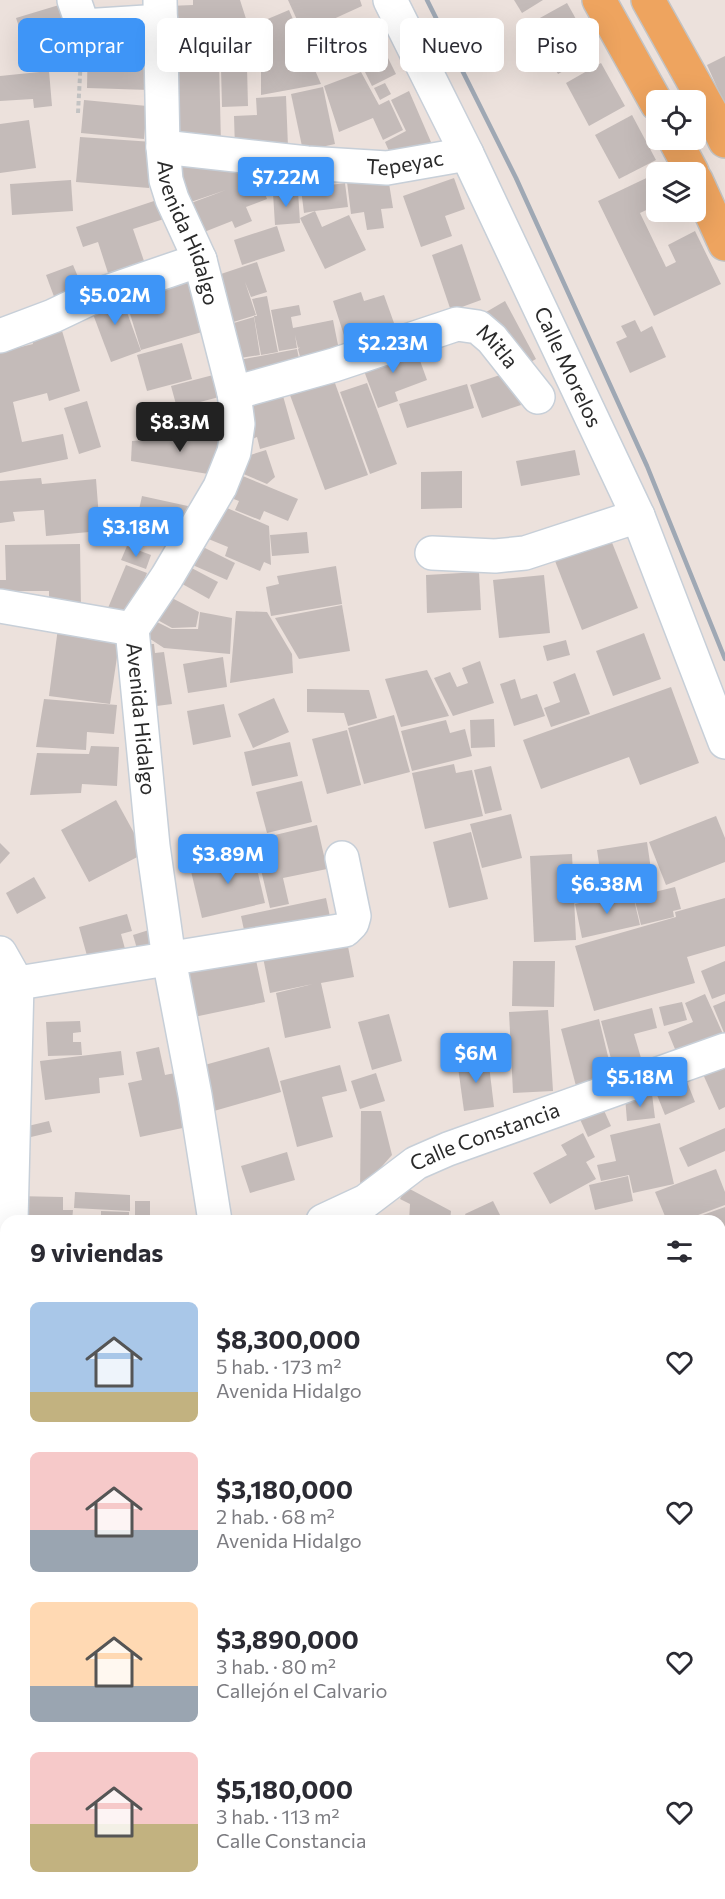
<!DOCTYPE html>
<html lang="es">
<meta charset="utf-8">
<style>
body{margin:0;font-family:Commissioner,sans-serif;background:#f2f2f3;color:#2b2b33;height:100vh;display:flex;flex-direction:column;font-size:22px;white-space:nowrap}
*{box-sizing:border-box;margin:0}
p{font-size:20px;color:#7c7c81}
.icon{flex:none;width:33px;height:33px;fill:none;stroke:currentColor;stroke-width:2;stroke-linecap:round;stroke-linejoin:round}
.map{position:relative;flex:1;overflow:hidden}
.panel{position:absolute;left:0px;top:1215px;width:726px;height:684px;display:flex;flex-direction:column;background:#fff;border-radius:18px 18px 0 0;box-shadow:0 6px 24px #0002}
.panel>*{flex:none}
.hud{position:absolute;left:18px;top:18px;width:690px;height:54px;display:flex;gap:12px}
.controls{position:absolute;left:646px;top:90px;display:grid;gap:12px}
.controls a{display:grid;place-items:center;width:60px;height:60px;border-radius:9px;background:#fff;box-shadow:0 6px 24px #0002;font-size:30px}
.price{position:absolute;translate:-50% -51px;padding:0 14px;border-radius:6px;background:#3e95f7;color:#fff;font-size:20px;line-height:39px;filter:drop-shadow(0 2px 3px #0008)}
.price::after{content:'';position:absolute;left:50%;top:36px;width:18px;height:14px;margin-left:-9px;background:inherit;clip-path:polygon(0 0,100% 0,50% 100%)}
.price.current{background:#222;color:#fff}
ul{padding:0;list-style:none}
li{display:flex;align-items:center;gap:18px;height:150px;padding:0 30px}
li span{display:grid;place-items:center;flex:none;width:168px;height:120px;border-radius:9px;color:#555}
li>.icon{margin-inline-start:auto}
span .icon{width:72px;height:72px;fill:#fffc;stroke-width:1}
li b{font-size:26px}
h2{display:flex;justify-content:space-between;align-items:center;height:72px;padding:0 30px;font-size:26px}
.tag{padding:0 21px;border-radius:9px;background:#fff;box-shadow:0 6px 24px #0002;font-size:21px;line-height:54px}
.tag.current{background:#3e95f7;color:#fff}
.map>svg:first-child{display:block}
.building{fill:#c4bbb9}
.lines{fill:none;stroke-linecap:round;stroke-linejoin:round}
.minor-casing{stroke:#c7cfd8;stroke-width:36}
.major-casing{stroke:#c3c3c3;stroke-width:36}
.path{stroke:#c3c3c3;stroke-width:4;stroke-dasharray:4.5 3;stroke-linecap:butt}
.minor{stroke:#fff;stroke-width:33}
.major{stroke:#eea45f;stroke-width:33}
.rail{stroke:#9fa8b4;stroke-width:4.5}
.labels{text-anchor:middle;stroke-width:5;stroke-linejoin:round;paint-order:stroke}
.street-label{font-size:21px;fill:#2a2a2a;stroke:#fff}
</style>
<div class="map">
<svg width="725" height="1899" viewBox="0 0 725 1899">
<rect width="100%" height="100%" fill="#ece1dc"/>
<!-- building -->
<g class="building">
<polygon points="193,0 240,0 248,25 258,46 258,58 170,60 168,6 193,5"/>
<polygon points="288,0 360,0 362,6 303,33"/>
<polygon points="514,0 543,0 522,13"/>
<polygon points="567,3 595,53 558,74 529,24"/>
<polygon points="59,5 66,26 23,39 16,18"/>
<polygon points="289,10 321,84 261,95 261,48 251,26"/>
<polygon points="88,33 151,34 150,90 87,88"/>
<polygon points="63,43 64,67 45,67 44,44"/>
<polygon points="387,56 396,74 372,86 363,68"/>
<polygon points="725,56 725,105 707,65"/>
<polygon points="219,61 221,144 175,146 173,62"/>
<polygon points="601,63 625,106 589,126 566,83"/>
<polygon points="247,67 248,106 222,107 221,68"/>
<polygon points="49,71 52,106 34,108 33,99 0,101 0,76"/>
<polygon points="361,72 379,105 389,100 403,130 383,140 373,118 339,132 324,86"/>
<polygon points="385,83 391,94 380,100 374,88"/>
<polygon points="323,87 335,144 303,151 291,94"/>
<polygon points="409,91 434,149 395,165 385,142 406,131 391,100"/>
<polygon points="286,96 288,147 235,150 234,116 257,115 256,98"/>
<polygon points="84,100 147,106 144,139 81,133"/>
<polygon points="632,115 656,160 619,179 595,135"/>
<polygon points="29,120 36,168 0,173 0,124"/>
<polygon points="80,137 153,142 149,188 76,182"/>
<polygon points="171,161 238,167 241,175 251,172 253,179 259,177 267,199 246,207 252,221 235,228 232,221 194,236 183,206 226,190 182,205"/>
<polygon points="657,173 657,205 640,213 666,267 676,262 668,245 695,231 721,284 654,316 598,201"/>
<polygon points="388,177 393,208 381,209 384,228 367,230 364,212 351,214 347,182"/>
<polygon points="454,178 465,209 445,216 452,236 421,247 403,196"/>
<polygon points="71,180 73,211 12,215 10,184"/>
<polygon points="345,183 348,207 315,211 322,227 349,215 366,250 325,269 300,218 315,211 304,213 301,189"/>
<polygon points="298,191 300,223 275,225 273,193"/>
<polygon points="160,199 167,218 133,229 144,261 108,273 98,242 83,247 76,227"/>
<polygon points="277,226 285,251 242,265 234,240"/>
<polygon points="462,244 481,300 451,311 432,255"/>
<polygon points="257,262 267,292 251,297 245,282 256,315 227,324 212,277"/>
<polygon points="73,265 84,291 56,302 46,275"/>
<polygon points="194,272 212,329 141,350 124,294"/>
<polygon points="119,290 141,351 111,362 88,301"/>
<polygon points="361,292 364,301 384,295 399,337 350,354 333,301"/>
<polygon points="267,296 278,352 261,355 254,316 257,316 252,299"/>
<polygon points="505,301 536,359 518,369 481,315"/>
<polygon points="299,305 301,315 291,317 293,328 333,320 341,360 303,368 298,349 300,347 298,348 295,335 297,348 279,351 271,310"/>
<polygon points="254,317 260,355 234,359 227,325"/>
<polygon points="635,320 641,332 652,326 666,357 630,373 616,342 627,337 621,326"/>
<polygon points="60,324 80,391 49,401 47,393 13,402 22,442 63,434 68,459 0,473 0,352 33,344 30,333"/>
<polygon points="182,343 192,379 147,391 137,355"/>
<polygon points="414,344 427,380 395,392 398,401 378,408 361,363"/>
<polygon points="297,349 301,368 238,380 234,361"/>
<polygon points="331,372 368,475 325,490 287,387"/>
<polygon points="509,372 521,405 482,418 470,385"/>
<polygon points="217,374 223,396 177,408 171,386"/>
<polygon points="367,383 397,464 370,474 340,392"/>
<polygon points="467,384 474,408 407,428 399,404"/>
<polygon points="280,385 295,439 260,449 257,437 250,440 238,397"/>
<polygon points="87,401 101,447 79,454 64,408"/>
<polygon points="225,406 227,428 159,436 156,413"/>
<polygon points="224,434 214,475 131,461 132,441"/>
<polygon points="266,450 275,477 267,484 234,470 247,456"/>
<polygon points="575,450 580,475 521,486 516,461"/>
<polygon points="462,471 462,508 421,509 421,472"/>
<polygon points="233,472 298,499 288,521 264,511 260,520 235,510 239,501 223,495"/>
<polygon points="41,478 42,484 96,479 100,531 46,536 44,510 13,512 15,521 0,523 0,481"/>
<polygon points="142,496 197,508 175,548 135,528"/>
<polygon points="220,505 269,526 271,565 264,562 260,571 225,556 228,547 206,538"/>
<polygon points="307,532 309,553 272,556 270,535"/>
<polygon points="611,540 638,608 582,630 555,561"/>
<polygon points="80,544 81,608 49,608 49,591 6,591 0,599 0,580 6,580 5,545"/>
<polygon points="197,544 235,563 227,580 188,563"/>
<polygon points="127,546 151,555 146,569 121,560"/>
<polygon points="126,565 147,573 129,616 108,608"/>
<polygon points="186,565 218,582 209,599 177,581"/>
<polygon points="336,566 342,604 271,616 266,587 279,584 277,576"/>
<polygon points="479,572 481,610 427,613 426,575"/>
<polygon points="544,575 550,633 499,638 493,580"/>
<polygon points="170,597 199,612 196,627 172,628 154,618"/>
<polygon points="342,605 350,651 299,659 275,618"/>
<polygon points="236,611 267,612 292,654 293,673 230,683"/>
<polygon points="200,612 232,618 230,654 164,648 144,635 153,620 171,629 198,629"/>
<polygon points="58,628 120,637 110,704 49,696"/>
<polygon points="644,633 661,679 613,696 596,651"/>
<polygon points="566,640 570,655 547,661 543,646"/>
<polygon points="142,644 154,644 155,653 164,652 172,704 149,707"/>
<polygon points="223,657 227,687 188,693 183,664"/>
<polygon points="480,661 494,703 453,716 434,678 450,672 457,687 468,683 462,668"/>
<polygon points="427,670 449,716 401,727 385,679"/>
<polygon points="575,673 590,714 551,727 544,708 560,702 553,682"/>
<polygon points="515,679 521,699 537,694 545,716 514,726 500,684"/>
<polygon points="671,687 699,763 640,785 629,757 541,789 523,740"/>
<polygon points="307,689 369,690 377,718 348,726 344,713 307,712"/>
<polygon points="274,698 289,732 253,748 238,714"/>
<polygon points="44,699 117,705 114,734 87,732 86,750 36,747"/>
<polygon points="224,704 231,737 193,745 187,711"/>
<polygon points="394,715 410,772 364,784 348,728"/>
<polygon points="494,719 495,747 471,748 470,720"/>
<polygon points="446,720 450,733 465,729 472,756 412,771 401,731"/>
<polygon points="347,730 361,785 327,794 312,739"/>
<polygon points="290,742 298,776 252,786 244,752"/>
<polygon points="91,746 119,747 117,786 82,784 81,793 30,795 37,753 89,754"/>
<polygon points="454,764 456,773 472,770 483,816 425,829 412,773"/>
<polygon points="491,766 502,810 485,814 474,770"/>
<polygon points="302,781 312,822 267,833 256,792"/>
<polygon points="116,800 145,853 89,882 61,830"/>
<polygon points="511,814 522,858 482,868 470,824"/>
<polygon points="716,816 725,838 725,862 666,885 649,842"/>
<polygon points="317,825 327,869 283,878 289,904 270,908 254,840"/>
<polygon points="471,832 488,899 449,908 433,842"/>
<polygon points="647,842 653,883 603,891 597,850"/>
<polygon points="0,843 10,853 0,864"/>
<polygon points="253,852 265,903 202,918 190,867"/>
<polygon points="572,854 576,940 534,942 530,856"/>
<polygon points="34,877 46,898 17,914 6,893"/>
<polygon points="675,887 681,909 673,911 674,917 641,925 634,897"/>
<polygon points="632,891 640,925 582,938 575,904"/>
<polygon points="326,898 332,926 247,944 241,916"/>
<polygon points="725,898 725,946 687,957 695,983 594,1011 575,946 676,917 675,912"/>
<polygon points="127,914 132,931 121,934 128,960 91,970 79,927"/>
<polygon points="152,929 159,954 140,959 133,935"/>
<polygon points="345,931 354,977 321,983 331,1028 285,1038 276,993 313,984 270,993 261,947"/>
<polygon points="253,946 265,1002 194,1017 182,961"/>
<polygon points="513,961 555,961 554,1007 512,1006"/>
<polygon points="725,961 725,994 712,999 701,971"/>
<polygon points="705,994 723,1034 677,1054 668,1032 693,1022 685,1003"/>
<polygon points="725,1001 725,1035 713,1006"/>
<polygon points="682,1002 687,1020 664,1026 659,1007"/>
<polygon points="652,1008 657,1028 634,1034 641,1058 613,1066 601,1021"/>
<polygon points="548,1010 553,1091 513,1093 509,1012"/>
<polygon points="389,1014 402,1061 372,1070 358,1022"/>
<polygon points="599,1019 613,1077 576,1086 561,1029"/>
<polygon points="80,1021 81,1032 73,1033 73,1042 81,1042 82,1055 48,1056 46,1022"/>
<polygon points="159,1047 165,1075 180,1072 192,1126 140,1137 128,1083 142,1080 136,1052"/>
<polygon points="269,1047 281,1092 214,1111 201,1066"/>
<polygon points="121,1051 124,1075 99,1078 100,1093 45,1100 40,1061"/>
<polygon points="488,1057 494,1107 464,1111 457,1060"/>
<polygon points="725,1061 725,1107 719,1110 702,1072"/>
<polygon points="340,1065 347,1091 322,1097 333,1137 297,1147 280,1081"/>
<polygon points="376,1073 385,1101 360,1109 351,1081"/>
<polygon points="685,1077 695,1102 665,1115 655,1090"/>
<polygon points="652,1094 655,1118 627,1121 625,1097"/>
<polygon points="602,1106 611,1126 588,1137 579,1117"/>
<polygon points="361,1111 381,1111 392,1155 360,1191"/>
<polygon points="49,1121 52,1132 31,1137 28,1126"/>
<polygon points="660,1123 674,1184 633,1193 629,1175 601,1181 597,1165 616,1161 610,1135"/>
<polygon points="725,1128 725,1151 688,1167 679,1148"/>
<polygon points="583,1133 595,1157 586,1162 596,1179 550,1204 533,1173 567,1155 561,1145"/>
<polygon points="287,1152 295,1180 250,1193 241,1166"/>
<polygon points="716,1169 725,1192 725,1205 682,1221 667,1221 655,1192"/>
<polygon points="628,1176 633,1201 595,1210 589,1185"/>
<polygon points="406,1187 451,1211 450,1221 409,1221 410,1204 400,1199"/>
<polygon points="75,1192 130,1195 130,1211 74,1208"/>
<polygon points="15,1196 63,1197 63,1210 73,1210 72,1221 15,1221"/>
<rect x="135" y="1201" width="15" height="18"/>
<polygon points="493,1201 503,1221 468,1221 465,1214"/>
<polygon points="725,1207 725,1256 720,1258 720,1221 686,1221"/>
<polygon points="101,1211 129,1212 129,1221 101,1221"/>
<polygon points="725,1277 725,1365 720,1367 720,1279"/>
<polygon points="0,1366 6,1382 6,1414 0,1416"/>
<polygon points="720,1451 725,1451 725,1490 720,1491"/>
<polygon points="6,1471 6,1511 0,1497 0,1474"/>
<polygon points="725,1577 725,1618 720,1620 720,1578"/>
<polygon points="5,1587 6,1611 0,1612 0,1588"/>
<polygon points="6,1668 6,1692 0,1684 0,1673"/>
<polygon points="0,1688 6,1694 6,1734 0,1743"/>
<polygon points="725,1731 725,1781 723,1782 720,1774 720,1733"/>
<polygon points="6,1865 6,1893 16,1893 19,1899 0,1899 0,1868"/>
<polygon points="24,1893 95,1893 87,1899 82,1894 76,1899 26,1899"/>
<polygon points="102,1893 128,1893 134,1899 95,1899"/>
<polygon points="287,1893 339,1893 339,1894 319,1899 288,1899"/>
<polygon points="508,1893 536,1893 525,1899 497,1899"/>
<polygon points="591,1893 633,1893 635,1899 580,1899 579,1897"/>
<polygon points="672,1893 701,1893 684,1899 674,1899"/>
</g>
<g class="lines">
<!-- minor casing -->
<g class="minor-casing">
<g id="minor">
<polyline points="74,0 83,26 161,21"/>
<path id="s1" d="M160,0L163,147L166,180L172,199L200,260L234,393L238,424L234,452L220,487L167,577L132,629L153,846L169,959L195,1095L215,1221"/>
<path id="s2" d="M390,0L467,154L638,516L725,742"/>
<path id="s3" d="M163,147L307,163L387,168L467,154"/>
<polyline points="0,336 53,316 95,296 200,260"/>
<path id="s4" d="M234,393L334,365L457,324L478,327L492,339L538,397"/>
<polyline points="432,553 495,556 525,553 638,516"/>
<polyline points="0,606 132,629"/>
<polyline points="0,953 17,983 11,1221"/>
<polyline points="0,986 345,930 352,923 354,916 342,858"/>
<path id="s5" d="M323,1221L366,1201L416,1163L448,1149L725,1050"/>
<polyline points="720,1262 725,1260"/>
<polyline points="0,1333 6,1331"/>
<polyline points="720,1381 725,1379"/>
<polyline points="0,1529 6,1543"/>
<polyline points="720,1659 725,1657"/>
<polyline points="0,1850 6,1848"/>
<polyline points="176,1893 179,1899"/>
<polyline points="405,1893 407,1899"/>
</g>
</g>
<!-- major casing -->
<g class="major-casing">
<g id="major">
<polyline points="599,0 657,104"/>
<polyline points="648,0 715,120 725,141"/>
<polyline points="675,140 692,172"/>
<polyline points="696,180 725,244"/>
</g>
</g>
<!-- path -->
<polyline class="path" points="78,113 81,57"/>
<!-- minor -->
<use href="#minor" class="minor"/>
<!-- major -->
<use href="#major" class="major"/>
<!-- rail -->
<polyline class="rail" points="427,0 516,178 647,466 725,659"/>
</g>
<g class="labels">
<!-- street labels -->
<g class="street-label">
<text dy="7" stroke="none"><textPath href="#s3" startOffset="243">Tepeyac</textPath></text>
<text dy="7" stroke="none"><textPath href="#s1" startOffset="237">Avenida Hidalgo</textPath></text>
<text dy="7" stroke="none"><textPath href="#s4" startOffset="282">Mitla</textPath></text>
<text dy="7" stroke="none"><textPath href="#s2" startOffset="408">Calle Morelos</textPath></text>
<text dy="7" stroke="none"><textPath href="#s1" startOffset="759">Avenida Hidalgo</textPath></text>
<text dy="7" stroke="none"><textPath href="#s5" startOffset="184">Calle Constancia</textPath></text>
</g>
</g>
</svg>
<div class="controls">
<a><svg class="icon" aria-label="locate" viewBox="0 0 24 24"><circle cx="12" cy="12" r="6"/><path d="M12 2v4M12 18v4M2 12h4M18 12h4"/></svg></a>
<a><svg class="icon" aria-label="layers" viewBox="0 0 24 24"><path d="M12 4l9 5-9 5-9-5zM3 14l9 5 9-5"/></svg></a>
</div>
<b class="price" style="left:286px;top:208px">$7.22M</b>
<b class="price" style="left:115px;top:326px">$5.02M</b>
<b class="price" style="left:393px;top:374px">$2.23M</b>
<b class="price current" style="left:180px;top:453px">$8.3M</b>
<b class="price" style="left:136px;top:558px">$3.18M</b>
<b class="price" style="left:228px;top:885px">$3.89M</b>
<b class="price" style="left:607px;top:915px">$6.38M</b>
<b class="price" style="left:476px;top:1084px">$6M</b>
<b class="price" style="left:640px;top:1108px">$5.18M</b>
<div class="hud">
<a class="tag current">Comprar</a>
<a class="tag">Alquilar</a>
<a class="tag">Filtros</a>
<a class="tag">Nuevo</a>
<a class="tag">Piso</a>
</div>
<section class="panel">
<h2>9 viviendas<svg class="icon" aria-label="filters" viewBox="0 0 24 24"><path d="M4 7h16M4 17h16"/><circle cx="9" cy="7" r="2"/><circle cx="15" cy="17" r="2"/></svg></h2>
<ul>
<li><span style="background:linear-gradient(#a9c7e8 75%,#c2b280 0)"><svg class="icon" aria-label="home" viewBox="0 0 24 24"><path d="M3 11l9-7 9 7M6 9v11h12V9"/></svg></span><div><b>$8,300,000</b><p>5 hab. · 173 m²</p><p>Avenida Hidalgo</p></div><svg class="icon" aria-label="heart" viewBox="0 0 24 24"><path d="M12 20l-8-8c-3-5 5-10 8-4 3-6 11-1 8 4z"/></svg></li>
<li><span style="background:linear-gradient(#f6c9c9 65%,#9aa5b1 0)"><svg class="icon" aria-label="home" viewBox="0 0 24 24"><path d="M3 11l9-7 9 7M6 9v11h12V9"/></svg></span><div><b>$3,180,000</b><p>2 hab. · 68 m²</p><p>Avenida Hidalgo</p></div><svg class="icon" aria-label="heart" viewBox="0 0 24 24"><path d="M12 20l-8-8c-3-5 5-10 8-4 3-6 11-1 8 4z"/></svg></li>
<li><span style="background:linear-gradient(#ffd9b3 70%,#9aa5b1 0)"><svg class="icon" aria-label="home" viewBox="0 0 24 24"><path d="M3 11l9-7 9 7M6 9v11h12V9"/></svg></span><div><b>$3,890,000</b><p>3 hab. · 80 m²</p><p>Callejón el Calvario</p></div><svg class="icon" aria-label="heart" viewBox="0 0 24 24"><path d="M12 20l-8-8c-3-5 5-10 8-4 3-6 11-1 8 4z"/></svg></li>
<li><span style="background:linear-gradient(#f6c9c9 60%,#c2b280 0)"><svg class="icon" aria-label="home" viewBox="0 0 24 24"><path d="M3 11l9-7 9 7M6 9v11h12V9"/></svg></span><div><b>$5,180,000</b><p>3 hab. · 113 m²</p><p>Calle Constancia</p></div><svg class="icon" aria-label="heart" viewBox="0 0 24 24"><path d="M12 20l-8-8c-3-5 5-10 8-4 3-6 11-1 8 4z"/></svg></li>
</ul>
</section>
</div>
